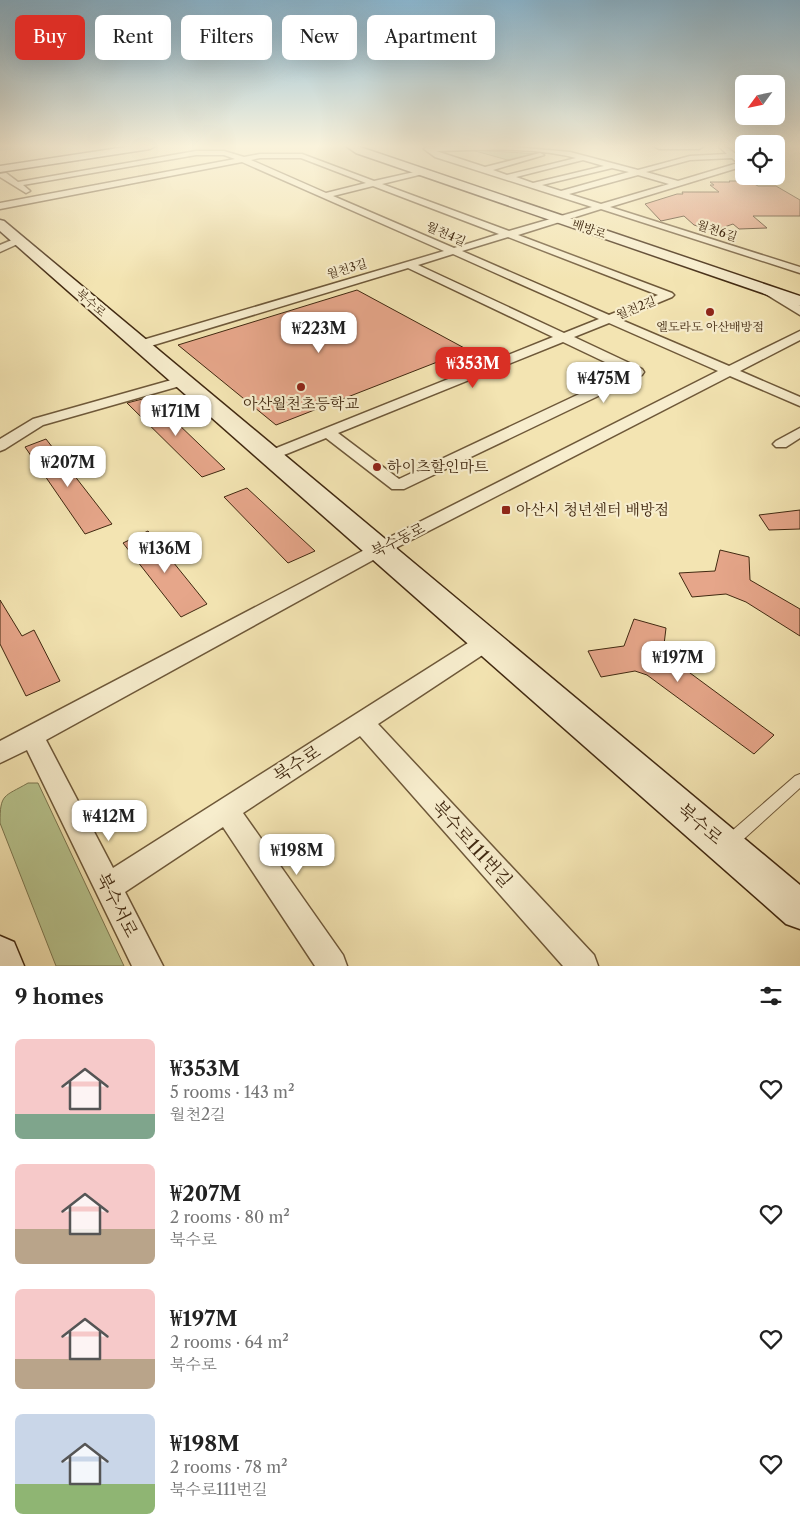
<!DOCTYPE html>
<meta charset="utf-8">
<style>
body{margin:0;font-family:"Libre Caslon Text","Noto Serif KR",serif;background:#f6f6f6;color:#222;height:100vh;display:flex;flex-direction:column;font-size:19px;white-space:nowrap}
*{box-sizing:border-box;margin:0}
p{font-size:16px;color:#767676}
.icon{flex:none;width:28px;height:28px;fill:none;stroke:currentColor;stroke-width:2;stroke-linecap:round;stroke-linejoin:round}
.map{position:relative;height:966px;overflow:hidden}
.sheet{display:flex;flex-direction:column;background:#fff;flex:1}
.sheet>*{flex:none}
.guide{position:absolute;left:15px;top:15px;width:500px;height:45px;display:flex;gap:10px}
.needle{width:32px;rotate:237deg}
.controls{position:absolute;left:735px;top:75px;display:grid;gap:10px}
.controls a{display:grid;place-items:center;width:50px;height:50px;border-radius:8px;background:#fff;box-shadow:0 5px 20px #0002;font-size:25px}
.price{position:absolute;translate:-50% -42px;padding:0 11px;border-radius:10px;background:#fff;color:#222;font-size:16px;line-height:32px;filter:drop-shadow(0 1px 2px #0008)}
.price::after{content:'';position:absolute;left:50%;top:30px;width:15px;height:11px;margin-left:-8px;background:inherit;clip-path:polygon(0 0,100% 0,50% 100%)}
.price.active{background:#d93025;color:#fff}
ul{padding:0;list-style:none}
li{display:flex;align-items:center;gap:15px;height:125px;padding:0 15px}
li span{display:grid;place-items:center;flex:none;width:140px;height:100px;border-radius:8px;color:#555}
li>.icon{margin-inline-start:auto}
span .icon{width:60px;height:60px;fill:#fffc;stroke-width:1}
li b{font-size:21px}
h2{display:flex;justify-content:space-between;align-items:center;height:60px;padding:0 15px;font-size:21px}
.pill{padding:0 18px;border-radius:8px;background:#fff;box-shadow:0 5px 20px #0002;font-size:18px;line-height:45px}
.pill.active{background:#d93025;color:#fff}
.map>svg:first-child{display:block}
.green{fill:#b8c58f;stroke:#7c7750}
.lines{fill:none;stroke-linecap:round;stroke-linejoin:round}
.river{fill:#9dbeb3;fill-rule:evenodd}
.building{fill:#e6a68a;stroke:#412911}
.lane-casing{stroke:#6e5839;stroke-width:2}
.street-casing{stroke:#6e5839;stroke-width:3}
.secondary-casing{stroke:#412911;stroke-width:3}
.lane{fill:#f7edcd;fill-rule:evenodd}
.street{fill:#f7edcd;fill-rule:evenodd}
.secondary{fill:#f7edcd;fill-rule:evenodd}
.poi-dot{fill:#8f2418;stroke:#f7edcd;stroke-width:2}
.labels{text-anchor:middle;stroke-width:4.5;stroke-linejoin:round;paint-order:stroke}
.far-street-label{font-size:12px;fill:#412911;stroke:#f7edcd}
.far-poi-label{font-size:12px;fill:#412911;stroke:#f7edcd}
.poi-label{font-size:15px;fill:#412911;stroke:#f7edcd;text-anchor:start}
.street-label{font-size:15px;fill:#412911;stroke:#f7edcd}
.near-street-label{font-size:18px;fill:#412911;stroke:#f7edcd}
</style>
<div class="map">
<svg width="800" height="966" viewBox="0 0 800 966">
<rect width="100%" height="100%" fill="#f3e4b2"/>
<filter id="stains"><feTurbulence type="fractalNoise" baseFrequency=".004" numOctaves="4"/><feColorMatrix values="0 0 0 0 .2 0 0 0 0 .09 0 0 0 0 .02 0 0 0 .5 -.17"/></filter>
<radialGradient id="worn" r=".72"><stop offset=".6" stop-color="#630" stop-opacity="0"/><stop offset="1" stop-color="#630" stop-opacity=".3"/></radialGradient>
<!-- green -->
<g class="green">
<polygon points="472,150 540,154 511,161"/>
<path d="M28,783H38L124,966H56L0,823C0,793 4,797 28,783Z"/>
</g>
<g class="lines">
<!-- river -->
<polygon class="river" points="0,146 16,146 14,149 0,151"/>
</g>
<!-- building -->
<g class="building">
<polygon points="729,181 749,181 758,186 776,186 800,200 800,216 753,216 767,228 739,229 733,224 713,231 694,225 684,216 661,221 645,204 677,194 683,194 682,192 719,192 710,185 714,185 710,182 730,182"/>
<polygon points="357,290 468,350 276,425 178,345"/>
<polygon points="150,397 225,469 202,477 127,403"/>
<polygon points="46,439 112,524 85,534 25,447"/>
<polygon points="247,488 315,551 288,563 224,497"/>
<polygon points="800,510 800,529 769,530 759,515"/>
<polygon points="148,531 207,604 181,617 123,543"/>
<polygon points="720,550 749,557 750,580 800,609 800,636 746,602 726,594 692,597 679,573 715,571"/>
<polygon points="0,600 22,636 34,630 60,681 26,696 0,644"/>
<polygon points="634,619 666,628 663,653 774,735 754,754 647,675 635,671 601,677 588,651 624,646"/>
</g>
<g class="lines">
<!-- lane casing -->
<g class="lane-casing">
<polygon id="lane" points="800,774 800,788 736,846 731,848 726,846 724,841 726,836 795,776"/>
</g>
<!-- street casing -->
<g class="street-casing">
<g id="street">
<path d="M502,146L570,152L638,170L690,156L727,154L718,146C729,146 735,154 744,161V166L610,207L800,267V273L601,209L518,235L672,293L674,295L672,297L619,319L729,366L800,331V340L740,371L800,397V406L730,376L384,554L46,740L113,868L479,636L486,634L493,636L496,642L493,648L378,724L594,955L598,966H563L360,736L243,813L343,955L347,966H315L223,827L125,892L163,966H132L27,750L0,763V741L372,546L718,371L609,323L574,337L642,369L644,372L642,375L404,489H392L326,438L274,459H264L261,456L264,453L553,337L408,268L144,348H136L134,345L136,342L444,251L242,162L0,209V203L235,159L224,155H196L23,185L30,191L26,193L0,177V174L6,173L18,182L196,151H224L244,157L260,154H302L374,181L423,170V174L382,184L509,231L592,207L435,157L424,149L427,147ZM436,151C481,150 532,146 576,158L507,175L493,170L544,155L540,153L485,167ZM260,158H301L366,183L326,193L251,160ZM732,158L738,163L678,181L646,172L690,160ZM583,160L604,166L533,183L516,177ZM612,168L629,172L561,191L542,185ZM638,175L669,184L601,204L569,194ZM373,186L499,234L454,248L333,196ZM508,237L658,295L609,315L462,251ZM453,254L599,319L564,333L418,265ZM563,342L626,372L399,479L338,433Z"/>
<polygon points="19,237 24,240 22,242 0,252 0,245"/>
<polygon points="768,288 786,296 800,306 800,315 764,293 763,291"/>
<polygon points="182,377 187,378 189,381 187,384 43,425 5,449 0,451 0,439 33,419"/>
<polygon points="800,428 800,438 786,447 776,447 773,444 776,441"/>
</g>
</g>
<!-- secondary casing -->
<g class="secondary-casing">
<g id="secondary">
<polygon points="132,146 155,146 150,149 0,172 0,166"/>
<polygon points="346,146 357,146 800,296 800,306 356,153"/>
<polygon points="654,146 704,146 699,149 659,149"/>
<polygon points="0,220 4,221 800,885 800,929 786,924 0,231"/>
<polygon points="0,936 14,942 24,966 0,966"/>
</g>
</g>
<!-- lane -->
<use href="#lane" class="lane"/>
<!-- street -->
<use href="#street" class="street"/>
<!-- secondary -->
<use href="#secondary" class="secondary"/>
</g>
<!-- sky -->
<linearGradient id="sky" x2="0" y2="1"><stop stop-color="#8ab8d3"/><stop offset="0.52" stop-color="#faf3dc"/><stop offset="1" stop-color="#faf3dc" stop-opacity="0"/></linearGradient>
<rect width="800" height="281" fill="url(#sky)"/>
<!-- markers -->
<g class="poi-dot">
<circle cx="710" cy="312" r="5"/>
<circle cx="301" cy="387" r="5"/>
<circle cx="377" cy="467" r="5"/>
<rect x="501" y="505" width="10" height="10" rx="2.5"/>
</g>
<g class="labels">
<!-- far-street labels -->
<g class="far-street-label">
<text transform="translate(589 229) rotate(19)" y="4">배방로</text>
<text transform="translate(717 231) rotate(18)" y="4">월천6길</text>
<text transform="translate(446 234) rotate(24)" y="4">월천4길</text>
<text transform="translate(347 269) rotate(-17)" y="4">월천3길</text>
<text transform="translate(91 303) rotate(41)" y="4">북수로</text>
<text transform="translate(636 308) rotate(-22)" y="4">월천2길</text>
</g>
<!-- far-poi labels -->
<g class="far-poi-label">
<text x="710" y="331">엘도라도 아산배방점</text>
</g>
<!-- poi labels -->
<g class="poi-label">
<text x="301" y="409" text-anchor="middle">아산월천초등학교</text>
<text x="387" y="472">하이츠할인마트</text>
<text x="516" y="515">아산시 청년센터 배방점</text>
</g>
<!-- street labels -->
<g class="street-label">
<text transform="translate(398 540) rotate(-27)" y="5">북수동로</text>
</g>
<!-- near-street labels -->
<g class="near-street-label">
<text transform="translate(297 764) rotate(-33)" y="6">북수로</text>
<text transform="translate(700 824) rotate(40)" y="6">북수로</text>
<text transform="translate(472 844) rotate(48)" y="6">북수로111번길</text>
<text transform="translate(117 905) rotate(63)" y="6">북수서로</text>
</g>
</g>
<rect width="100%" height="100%" filter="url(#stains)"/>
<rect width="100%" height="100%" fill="url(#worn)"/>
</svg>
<div class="controls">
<a><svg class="needle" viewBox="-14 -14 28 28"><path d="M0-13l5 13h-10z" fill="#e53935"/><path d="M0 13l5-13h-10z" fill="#767676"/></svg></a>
<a><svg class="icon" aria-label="locate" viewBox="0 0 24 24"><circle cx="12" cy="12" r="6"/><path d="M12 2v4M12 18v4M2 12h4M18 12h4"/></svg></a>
</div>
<b class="price" style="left:319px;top:354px">₩223M</b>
<b class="price active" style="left:473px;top:389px">₩353M</b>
<b class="price" style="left:604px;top:404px">₩475M</b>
<b class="price" style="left:176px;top:437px">₩171M</b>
<b class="price" style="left:68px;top:488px">₩207M</b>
<b class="price" style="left:165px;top:574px">₩136M</b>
<b class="price" style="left:678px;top:683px">₩197M</b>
<b class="price" style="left:109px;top:842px">₩412M</b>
<b class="price" style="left:297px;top:876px">₩198M</b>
<div class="guide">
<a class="pill active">Buy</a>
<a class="pill">Rent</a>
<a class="pill">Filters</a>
<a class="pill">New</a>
<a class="pill">Apartment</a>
</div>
</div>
<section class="sheet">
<h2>9 homes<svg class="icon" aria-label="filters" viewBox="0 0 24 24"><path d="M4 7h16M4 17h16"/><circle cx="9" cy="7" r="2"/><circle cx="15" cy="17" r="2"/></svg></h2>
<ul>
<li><span style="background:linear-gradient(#f6c9c9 75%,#7fa58c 0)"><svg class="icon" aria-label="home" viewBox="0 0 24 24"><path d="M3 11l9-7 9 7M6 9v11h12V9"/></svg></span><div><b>₩353M</b><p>5 rooms · 143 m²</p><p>월천2길</p></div><svg class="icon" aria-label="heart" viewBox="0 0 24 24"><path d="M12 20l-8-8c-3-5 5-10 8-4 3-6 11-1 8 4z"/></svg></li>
<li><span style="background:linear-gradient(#f6c9c9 65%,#b9a48a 0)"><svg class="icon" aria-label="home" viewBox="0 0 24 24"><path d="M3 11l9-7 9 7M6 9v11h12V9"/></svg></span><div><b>₩207M</b><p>2 rooms · 80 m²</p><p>북수로</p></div><svg class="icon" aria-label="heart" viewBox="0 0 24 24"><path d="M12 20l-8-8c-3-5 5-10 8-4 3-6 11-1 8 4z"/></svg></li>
<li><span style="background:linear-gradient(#f6c9c9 70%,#b9a48a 0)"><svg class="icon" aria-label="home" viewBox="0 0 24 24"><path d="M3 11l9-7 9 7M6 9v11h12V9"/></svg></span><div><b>₩197M</b><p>2 rooms · 64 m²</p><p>북수로</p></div><svg class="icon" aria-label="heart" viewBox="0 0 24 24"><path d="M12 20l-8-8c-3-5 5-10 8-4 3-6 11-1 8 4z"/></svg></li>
<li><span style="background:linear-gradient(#c9d6e8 70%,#8fb573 0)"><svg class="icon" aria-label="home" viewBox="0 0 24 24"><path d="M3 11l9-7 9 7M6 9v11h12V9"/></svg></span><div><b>₩198M</b><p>2 rooms · 78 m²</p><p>북수로111번길</p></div><svg class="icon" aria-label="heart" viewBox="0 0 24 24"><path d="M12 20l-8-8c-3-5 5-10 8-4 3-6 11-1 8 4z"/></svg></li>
</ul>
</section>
